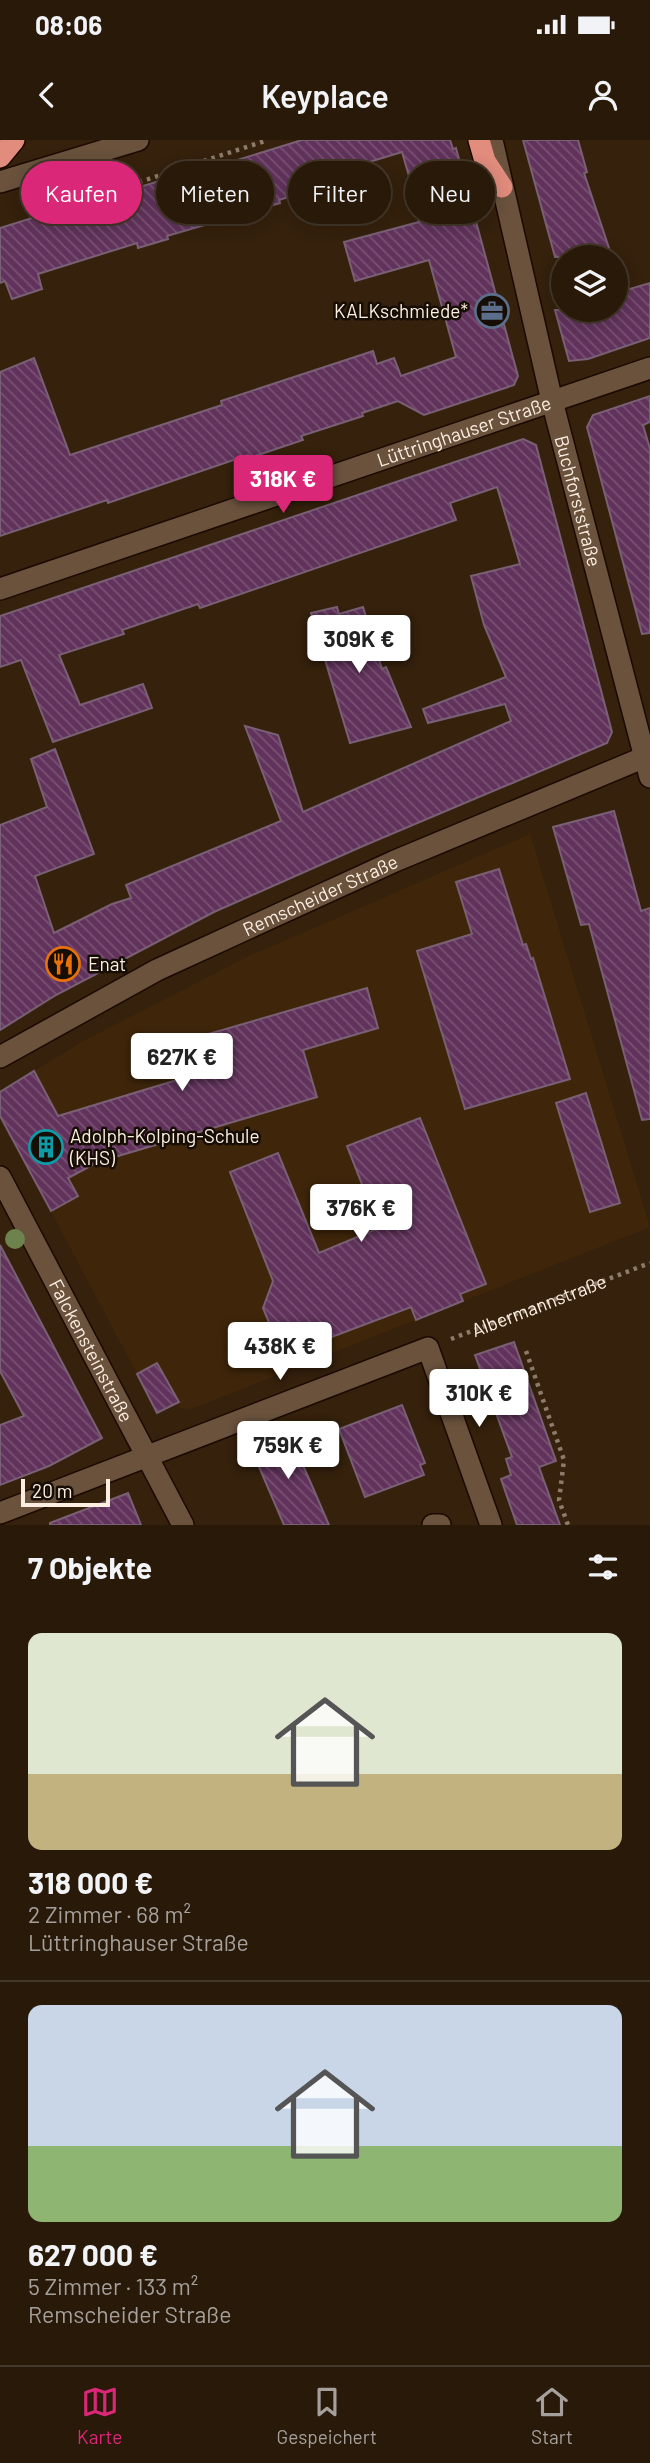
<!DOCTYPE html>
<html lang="de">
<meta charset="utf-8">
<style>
body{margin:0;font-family:Barlow,sans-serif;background:#302212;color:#f1f3f6;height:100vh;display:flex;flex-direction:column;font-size:26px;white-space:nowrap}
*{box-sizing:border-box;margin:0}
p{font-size:23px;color:#a5a09c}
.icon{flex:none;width:38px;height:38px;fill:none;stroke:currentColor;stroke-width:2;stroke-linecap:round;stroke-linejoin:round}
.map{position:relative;height:1385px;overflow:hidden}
.drawer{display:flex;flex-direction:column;background:#281909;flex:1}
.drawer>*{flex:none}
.banner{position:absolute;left:21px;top:21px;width:609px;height:63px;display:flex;gap:14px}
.fabs{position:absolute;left:551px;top:105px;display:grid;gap:14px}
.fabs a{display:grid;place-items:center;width:77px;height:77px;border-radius:50%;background:#281909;box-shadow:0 4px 18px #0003,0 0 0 2px #44382a;font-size:35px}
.scale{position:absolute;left:21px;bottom:18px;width:89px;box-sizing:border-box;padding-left:7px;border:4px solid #fceee1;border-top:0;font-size:19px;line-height:24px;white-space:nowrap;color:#fceee1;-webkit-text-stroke:5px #160d05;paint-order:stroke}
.price{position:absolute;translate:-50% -60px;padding:0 16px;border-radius:7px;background:#fff;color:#222;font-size:23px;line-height:46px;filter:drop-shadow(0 2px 4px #0008)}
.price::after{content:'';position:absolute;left:50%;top:42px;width:21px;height:16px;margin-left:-10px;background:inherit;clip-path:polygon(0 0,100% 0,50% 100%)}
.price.active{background:#db2777;color:#fff}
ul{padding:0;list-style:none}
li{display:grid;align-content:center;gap:14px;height:371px;padding:0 28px}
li+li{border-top:2px solid #44382a}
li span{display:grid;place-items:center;height:217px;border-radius:14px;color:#555}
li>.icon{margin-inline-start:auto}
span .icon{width:126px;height:126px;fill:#fffc;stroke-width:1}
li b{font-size:30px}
h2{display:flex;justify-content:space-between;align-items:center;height:84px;padding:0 28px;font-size:30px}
.chip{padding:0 24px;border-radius:32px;background:#281909;box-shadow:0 4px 18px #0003,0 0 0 2px #44382a;font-size:24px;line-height:63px}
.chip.active{background:#db2777;color:#fff}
.status{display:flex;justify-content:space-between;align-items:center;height:49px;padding:0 35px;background:#281909;direction:ltr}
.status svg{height:19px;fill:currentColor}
header{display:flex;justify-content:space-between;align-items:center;height:91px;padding:0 28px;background:#281909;font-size:32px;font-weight:600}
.tab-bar{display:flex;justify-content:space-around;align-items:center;height:98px;border-top:2px solid #44382a;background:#281909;font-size:19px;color:#a5a09c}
.tab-bar a{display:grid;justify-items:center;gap:4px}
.tab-bar .active{color:#db2777}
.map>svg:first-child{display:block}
.built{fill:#3f260a}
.building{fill:url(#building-back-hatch);stroke:#796075;stroke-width:2}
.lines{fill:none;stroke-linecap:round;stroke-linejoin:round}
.minor-casing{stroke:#1c0900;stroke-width:24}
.highway-casing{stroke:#1c0900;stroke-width:24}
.path{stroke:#8d7c6b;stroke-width:4.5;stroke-dasharray:3.5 5;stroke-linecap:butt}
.minor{stroke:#6a523d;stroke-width:21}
.highway{stroke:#e18c7d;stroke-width:21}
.tree{fill:#6e824d}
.labels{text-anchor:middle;stroke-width:5;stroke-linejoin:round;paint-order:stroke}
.poi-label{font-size:19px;fill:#fceee1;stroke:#160d05;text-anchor:start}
.street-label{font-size:19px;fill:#fceee1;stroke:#160d05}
</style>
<div class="status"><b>08:06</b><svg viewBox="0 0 49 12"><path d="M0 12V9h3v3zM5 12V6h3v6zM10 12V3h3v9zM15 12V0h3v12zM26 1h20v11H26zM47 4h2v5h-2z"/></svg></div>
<header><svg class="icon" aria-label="back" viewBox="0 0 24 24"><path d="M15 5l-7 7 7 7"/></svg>Keyplace<svg class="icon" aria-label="person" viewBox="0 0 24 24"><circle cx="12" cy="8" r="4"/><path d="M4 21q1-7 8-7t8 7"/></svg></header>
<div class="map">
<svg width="650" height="1385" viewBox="0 0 650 1385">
<defs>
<pattern id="building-back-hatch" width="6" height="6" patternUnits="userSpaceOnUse" patternTransform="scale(1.75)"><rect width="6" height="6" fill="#61335c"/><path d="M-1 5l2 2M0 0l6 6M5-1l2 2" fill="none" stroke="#795173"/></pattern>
</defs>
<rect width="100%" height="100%" fill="#35210c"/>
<!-- built -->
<polygon class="built" points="530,694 650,1087 191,1269 180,1268 176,1263 178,1261 157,1223 137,1234 2,979 51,963 34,931 85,900 247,817"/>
<!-- building -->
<g class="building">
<polygon points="302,0 450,0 453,9 456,8 518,236 514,245 424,275 398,261 362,273 363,276 301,296 303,300 249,318 248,315 108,363 107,360 0,396 0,232 34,218 70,315 222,265 221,261 373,211 377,224 394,218 401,236 456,217 429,120 355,141 344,102 419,82 409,47 411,43 402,12 333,33 336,42 279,60 280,63 167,96 168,99 138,108 137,103 38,134 42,149 12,159 5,141 0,143 0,88 121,50 121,53 191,31 192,34"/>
<polygon points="523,0 578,0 587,32 584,33 612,117 555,117"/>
<polygon points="650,143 650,198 588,219 569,221 555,170 616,170 616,153"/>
<polygon points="650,256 650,282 643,285 650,309 650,493 642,494 587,287 593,275"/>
<polygon points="523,299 536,305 612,592 607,603 363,706 214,772 56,855 0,890 0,685 47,667 31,619 55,609 94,714 35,736 54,793 112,764 131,758 126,745 281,681 245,586 278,595 303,672 511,581 505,564 428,583 423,569 506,537 484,485 471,436 520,424 497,347 450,363 456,380 200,468 198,464 122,490 124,494 59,515 80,565 143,544 152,568 53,602 21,520 0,527 0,476"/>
<polygon points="337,467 339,474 363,467 382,529 386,527 411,587 350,603 311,473"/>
<polygon points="614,671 641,771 650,768 650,979 642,980 589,784 581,785 553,687"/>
<polygon points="499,729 523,805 526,804 531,819 533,818 570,939 465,969 417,811 472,794 456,742"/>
<polygon points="367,848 378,888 303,910 317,957 98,1022 68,1038 78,1056 51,1071 0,976 0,952 34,931 58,976 177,940 167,906"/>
<polygon points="586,953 620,1063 590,1072 556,963"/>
<polygon points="420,978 486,1144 460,1154 463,1161 416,1180 411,1167 313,1204 284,1219 263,1168 273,1141 230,1032 278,1013 319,1113 379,1088 347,1006"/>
<polygon points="0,1105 102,1298 49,1326 0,1345 0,1285 24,1276 0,1231"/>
<polygon points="514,1202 556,1321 539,1327 560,1385 517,1385 501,1339 511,1335 506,1319 512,1317 475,1215"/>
<polygon points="157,1223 179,1262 157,1273 137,1234"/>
<polygon points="402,1265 425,1323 420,1325 424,1335 365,1357 339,1289"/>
<polygon points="287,1289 313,1348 329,1385 284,1385 250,1306"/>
<polygon points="128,1353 141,1385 50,1385 50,1383"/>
</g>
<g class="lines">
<!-- minor casing -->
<g class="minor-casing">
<g id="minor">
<path id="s2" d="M492,0L552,261L650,637"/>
<polyline points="0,42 138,0"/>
<path id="s3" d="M0,449L650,228"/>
<path id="s4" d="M0,917L157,830L395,721L650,615"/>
<path id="s5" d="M0,1037L183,1385"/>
<polyline points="0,1373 428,1208 491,1385"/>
<polyline points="433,1385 440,1385"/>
</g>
</g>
<!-- highway casing -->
<g class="highway-casing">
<g id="highway">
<polyline points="479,0 485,21 502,47"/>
<polyline points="0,17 14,0"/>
</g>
</g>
<!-- path -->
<g class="path">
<polyline points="112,33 124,47 268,0"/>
<path id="s1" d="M451,1199L650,1123"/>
<polyline points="526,1211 564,1320 559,1360 568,1385"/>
</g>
<!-- minor -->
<use href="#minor" class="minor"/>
<!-- highway -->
<use href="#highway" class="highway"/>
</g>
<!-- trees -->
<circle class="tree" cx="15" cy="1099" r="10"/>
<!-- icons -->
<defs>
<g id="office-ring" transform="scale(1.75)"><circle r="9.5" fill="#160d05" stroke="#5c6f8a" stroke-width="1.5"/><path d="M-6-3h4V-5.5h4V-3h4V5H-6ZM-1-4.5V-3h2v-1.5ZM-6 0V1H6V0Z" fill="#5c6f8a"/></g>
<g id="restaurant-ring" transform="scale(1.75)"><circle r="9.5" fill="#160d05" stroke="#e8710a" stroke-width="1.5"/><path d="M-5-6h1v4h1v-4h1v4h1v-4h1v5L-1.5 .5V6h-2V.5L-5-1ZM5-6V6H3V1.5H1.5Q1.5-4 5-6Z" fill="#e8710a"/></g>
<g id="building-ring" transform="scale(1.75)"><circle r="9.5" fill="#160d05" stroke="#0f9aa8" stroke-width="1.5"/><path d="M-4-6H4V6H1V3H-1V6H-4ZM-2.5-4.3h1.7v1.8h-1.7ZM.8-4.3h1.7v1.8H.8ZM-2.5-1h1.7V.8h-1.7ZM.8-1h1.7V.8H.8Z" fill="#0f9aa8"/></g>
</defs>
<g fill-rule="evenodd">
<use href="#office-ring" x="492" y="171"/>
<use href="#restaurant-ring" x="63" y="824"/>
<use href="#building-ring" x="46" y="1007"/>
</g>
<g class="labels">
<!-- poi labels -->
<g class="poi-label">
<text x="468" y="178" text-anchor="end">KALKschmiede*</text>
<text x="88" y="831">Enat</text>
<text x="70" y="1003">Adolph-Kolping-Schule<tspan x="70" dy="22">(KHS)</tspan></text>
</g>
<!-- street labels -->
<g class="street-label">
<text dy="7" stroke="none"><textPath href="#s3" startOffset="490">Lüttringhauser Straße</textPath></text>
<text dy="7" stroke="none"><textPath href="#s2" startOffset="371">Buchforststraße</textPath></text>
<text dy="7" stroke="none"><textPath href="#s4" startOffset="359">Remscheider Straße</textPath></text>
<text dy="7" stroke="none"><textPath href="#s1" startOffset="94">Albermannstraße</textPath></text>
<text dy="7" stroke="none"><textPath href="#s5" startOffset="196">Falckensteinstraße</textPath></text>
</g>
</g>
</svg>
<div class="fabs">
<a><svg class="icon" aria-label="layers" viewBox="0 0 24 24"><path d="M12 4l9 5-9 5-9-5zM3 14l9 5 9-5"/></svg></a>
</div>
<div class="scale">20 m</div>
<b class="price active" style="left:283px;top:375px">318K €</b>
<b class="price" style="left:359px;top:535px">309K €</b>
<b class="price" style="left:182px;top:953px">627K €</b>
<b class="price" style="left:361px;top:1104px">376K €</b>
<b class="price" style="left:280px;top:1242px">438K €</b>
<b class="price" style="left:479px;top:1289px">310K €</b>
<b class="price" style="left:288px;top:1341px">759K €</b>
<div class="banner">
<a class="chip active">Kaufen</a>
<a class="chip">Mieten</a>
<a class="chip">Filter</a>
<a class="chip">Neu</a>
</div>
</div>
<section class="drawer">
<h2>7 Objekte<svg class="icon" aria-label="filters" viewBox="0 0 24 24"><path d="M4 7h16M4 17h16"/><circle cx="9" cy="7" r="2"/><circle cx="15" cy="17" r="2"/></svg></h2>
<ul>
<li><span style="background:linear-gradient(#dfe7d0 65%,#c2b280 0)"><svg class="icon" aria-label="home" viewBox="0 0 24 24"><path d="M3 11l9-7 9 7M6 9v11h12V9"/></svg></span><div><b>318 000 €</b><p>2 Zimmer · 68 m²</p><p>Lüttringhauser Straße</p></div></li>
<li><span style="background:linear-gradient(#c9d6e8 65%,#8fb573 0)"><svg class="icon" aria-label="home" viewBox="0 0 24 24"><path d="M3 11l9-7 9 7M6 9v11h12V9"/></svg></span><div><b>627 000 €</b><p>5 Zimmer · 133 m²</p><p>Remscheider Straße</p></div></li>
</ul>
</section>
<nav class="tab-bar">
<a class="active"><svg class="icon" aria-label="map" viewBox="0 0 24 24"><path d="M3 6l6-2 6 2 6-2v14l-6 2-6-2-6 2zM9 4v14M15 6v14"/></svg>Karte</a>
<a><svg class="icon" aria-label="saved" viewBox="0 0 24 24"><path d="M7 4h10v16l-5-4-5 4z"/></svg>Gespeichert</a>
<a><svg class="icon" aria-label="home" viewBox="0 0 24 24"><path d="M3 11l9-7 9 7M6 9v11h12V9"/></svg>Start</a>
</nav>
